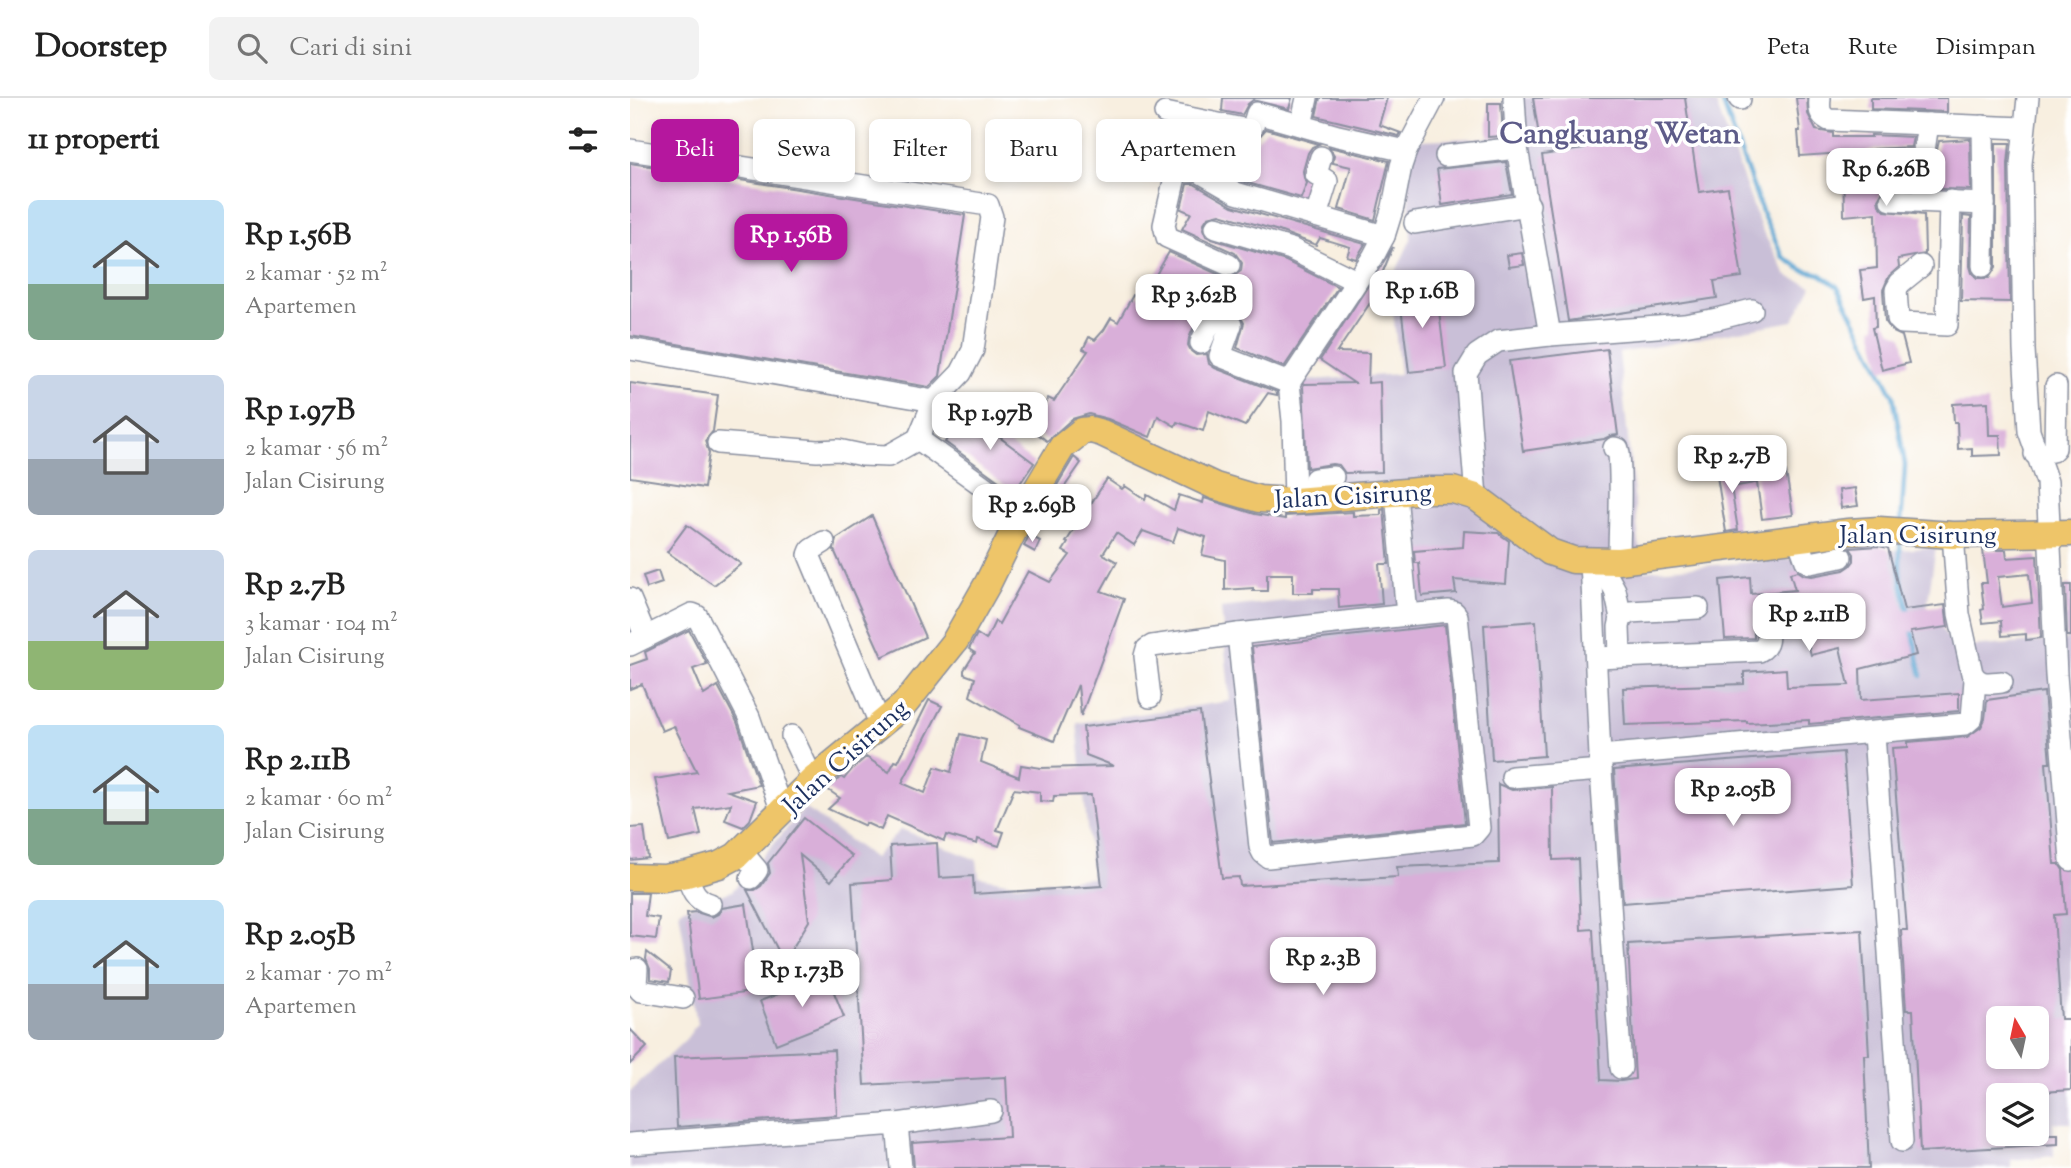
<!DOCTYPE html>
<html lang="id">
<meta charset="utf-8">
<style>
body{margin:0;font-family:"Sorts Mill Goudy",serif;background:#f2f2f2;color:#222;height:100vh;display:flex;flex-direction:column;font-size:26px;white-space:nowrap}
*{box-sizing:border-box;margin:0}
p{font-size:23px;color:#767676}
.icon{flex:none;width:38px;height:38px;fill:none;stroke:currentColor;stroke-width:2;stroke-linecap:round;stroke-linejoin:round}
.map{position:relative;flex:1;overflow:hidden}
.panel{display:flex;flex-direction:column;background:#fff;width:630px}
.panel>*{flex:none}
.guide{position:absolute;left:21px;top:21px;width:665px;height:63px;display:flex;gap:14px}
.needle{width:46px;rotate:351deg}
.tools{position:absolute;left:1356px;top:908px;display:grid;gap:14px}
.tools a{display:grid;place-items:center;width:63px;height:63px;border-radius:10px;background:#fff;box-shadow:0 4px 10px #0003;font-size:35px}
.price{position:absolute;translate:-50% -60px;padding:0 16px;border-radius:14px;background:#fff;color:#222;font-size:23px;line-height:46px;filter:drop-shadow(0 2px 4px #0008)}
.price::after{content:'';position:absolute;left:50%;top:42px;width:21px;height:16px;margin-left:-10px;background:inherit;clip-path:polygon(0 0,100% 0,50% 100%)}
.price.on{background:#b5179e;color:#fff}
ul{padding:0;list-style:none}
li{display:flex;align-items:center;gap:21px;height:175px;padding:0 28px}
li span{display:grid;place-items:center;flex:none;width:196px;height:140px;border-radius:10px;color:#555}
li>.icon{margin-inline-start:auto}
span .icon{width:84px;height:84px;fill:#fffc;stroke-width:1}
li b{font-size:30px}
h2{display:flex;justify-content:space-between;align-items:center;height:84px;padding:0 28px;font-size:30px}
.pill{padding:0 24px;border-radius:10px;background:#fff;box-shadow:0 4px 10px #0003;font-size:24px;line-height:63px}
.pill.on{background:#b5179e;color:#fff}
header{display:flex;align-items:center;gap:42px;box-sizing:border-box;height:98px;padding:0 35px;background:#fff;border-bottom:2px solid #e0e0e0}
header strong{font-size:33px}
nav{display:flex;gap:38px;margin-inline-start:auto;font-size:24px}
.search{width:490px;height:63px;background:#f2f2f2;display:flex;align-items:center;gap:18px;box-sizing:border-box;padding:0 24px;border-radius:10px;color:#767676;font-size:26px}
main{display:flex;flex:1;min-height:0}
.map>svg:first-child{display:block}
.industrial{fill:#c9bfd7;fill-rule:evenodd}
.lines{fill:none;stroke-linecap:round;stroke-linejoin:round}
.stream{stroke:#57a3d0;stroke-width:4.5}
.building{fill:#d9afd9;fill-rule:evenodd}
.minor-casing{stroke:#8a8f9f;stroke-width:24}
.major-casing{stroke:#8a8f9f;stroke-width:29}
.minor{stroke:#fff;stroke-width:21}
.major{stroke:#eec569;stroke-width:26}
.labels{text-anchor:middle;stroke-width:7;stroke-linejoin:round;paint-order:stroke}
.street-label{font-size:26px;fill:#1b2f5e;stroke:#fff}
.quarter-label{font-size:30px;font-weight:bold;fill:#5e5c89;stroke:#fff}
</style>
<header>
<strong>Doorstep</strong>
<div class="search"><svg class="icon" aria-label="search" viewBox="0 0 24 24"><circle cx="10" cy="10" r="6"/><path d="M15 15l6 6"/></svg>Cari di sini</div>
<nav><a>Peta</a><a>Rute</a><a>Disimpan</a></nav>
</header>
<main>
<section class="panel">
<h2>11 properti<svg class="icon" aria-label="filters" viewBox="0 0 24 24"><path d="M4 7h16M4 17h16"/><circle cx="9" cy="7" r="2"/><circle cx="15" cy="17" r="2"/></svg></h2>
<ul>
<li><span style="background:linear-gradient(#bfe0f5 60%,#7fa58c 0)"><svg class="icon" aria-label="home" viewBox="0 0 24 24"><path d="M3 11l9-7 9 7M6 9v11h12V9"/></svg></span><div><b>Rp 1.56B</b><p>2 kamar · 52 m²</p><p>Apartemen</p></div></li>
<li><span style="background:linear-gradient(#c9d6e8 60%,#9aa5b1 0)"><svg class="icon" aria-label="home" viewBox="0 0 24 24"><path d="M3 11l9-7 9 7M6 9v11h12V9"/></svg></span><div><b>Rp 1.97B</b><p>2 kamar · 56 m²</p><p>Jalan Cisirung</p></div></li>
<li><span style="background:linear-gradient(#c9d6e8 65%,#8fb573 0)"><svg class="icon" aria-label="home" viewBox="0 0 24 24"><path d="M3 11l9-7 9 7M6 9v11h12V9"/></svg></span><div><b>Rp 2.7B</b><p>3 kamar · 104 m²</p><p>Jalan Cisirung</p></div></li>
<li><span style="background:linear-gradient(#bfe0f5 60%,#7fa58c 0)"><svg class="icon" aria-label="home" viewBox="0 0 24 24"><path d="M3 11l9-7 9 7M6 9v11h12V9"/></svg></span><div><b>Rp 2.11B</b><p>2 kamar · 60 m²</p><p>Jalan Cisirung</p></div></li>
<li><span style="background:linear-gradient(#bfe0f5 60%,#9aa5b1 0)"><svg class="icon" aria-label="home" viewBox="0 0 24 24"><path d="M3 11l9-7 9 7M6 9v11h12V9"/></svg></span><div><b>Rp 2.05B</b><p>2 kamar · 70 m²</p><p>Apartemen</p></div></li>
</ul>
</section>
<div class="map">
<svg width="1441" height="1070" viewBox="0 0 1441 1070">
<rect width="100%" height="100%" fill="#fff"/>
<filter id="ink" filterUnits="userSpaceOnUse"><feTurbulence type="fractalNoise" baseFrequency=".0143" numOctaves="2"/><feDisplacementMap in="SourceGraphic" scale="14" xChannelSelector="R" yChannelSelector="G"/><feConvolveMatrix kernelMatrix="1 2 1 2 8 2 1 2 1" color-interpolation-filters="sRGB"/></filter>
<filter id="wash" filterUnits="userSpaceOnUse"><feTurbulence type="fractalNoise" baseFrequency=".00686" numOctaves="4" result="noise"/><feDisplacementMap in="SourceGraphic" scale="28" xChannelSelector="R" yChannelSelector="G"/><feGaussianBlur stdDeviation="1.57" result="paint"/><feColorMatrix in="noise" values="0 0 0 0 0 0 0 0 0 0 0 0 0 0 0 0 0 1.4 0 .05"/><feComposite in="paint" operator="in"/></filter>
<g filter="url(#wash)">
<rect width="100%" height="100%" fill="#f8efe0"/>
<!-- industrial -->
<path class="industrial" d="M875,0H1084L1131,130L1157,178L1182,188L1163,223L989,255L1012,473L1306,449L1297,509L1325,550L1436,542L1434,519H1441V1025H1423L1424,1058L1381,1062L1382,1070H0V994L56,941L67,926L49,812L102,793L175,710L244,760L271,731L347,762L349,779L387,786L462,780L447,625L600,603L591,510L762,491L750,384L671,393L666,283L770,276L760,186L781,141L778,70L787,42L877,39ZM1368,920H1407V959H1368ZM1368,998H1407V1036H1368Z"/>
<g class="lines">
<!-- stream -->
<g class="stream">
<polyline points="1091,0 1134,119 1153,159 1173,172 1190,176 1208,189 1263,297 1275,367 1271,426"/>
<polyline points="1270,441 1270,475 1279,516"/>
<polyline points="1281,528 1292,578"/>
</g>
</g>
<g id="blocks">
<!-- building -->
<g class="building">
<polygon points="593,0 662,0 659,11 623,2 618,6 612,17 592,13"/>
<polygon points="690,0 757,0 749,27 771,35 769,38 686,18"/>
<polygon points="903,0 1055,0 1069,94 1098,90 1112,179 1084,183 1087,200 938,223 912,57 954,51 953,37 909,38"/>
<polygon points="1166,0 1177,0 1178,16 1186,32 1203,35 1203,39 1241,39 1241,37 1283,39 1281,49 1244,51 1237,53 1232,65 1240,76 1292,75 1303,68 1309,43 1340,41 1341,92 1262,89 1254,91 1248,101 1249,107 1255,113 1294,117 1295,156 1268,161 1269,169 1259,178 1253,192 1255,223 1263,234 1272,238 1279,265 1252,272 1242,230 1246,229 1245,198 1234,200 1230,172 1247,170 1246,115 1214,118 1213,55 1170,58 1168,33 1170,33"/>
<polygon points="1241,0 1317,0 1317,14 1241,11"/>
<polygon points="858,5 871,5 873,38 858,39"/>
<polygon points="547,31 616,45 626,42 636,31 689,46 682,49 678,55 673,73 674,80 677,85 671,100 611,83 570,60 572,55 542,47"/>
<polygon points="1366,45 1380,45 1378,66 1380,204 1331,203 1333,118 1341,119 1340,168 1342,175 1347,180 1359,180 1366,169"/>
<polygon points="699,49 759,63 745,122 709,111 721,69 703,65 704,57"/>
<polygon points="876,64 882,96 812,107 807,71"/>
<polygon points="0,65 335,117 310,278 299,289 0,238"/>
<polygon points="557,86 564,86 602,108 735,146 726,161 717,158 720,149 690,140 686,147 649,133 590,116 578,119 574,125 573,131 576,138 582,141 656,163 708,189 654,269 607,250 614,225 609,216 593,206 586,204 579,206 570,215 559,240 558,247 561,253 566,257 577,256 579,266 585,270 647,294 647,297 638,295 615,328 579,313 573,333 547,324 545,328 528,318 520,339 478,321 459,316 442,321 417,343 401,331 418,300 424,303 458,253 453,251 459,239 465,242 474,232 481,220 488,224 503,197 512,201 539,154 594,179 601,180 611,173 612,165 605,155 552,131 561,115 551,111"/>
<polygon points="763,149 740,205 707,254 739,255 738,285 750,284 752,374 715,375 709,367 702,366 677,370 673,288 674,286 724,285 690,262"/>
<polygon points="892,155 894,167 879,169 877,157"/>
<polygon points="806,189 816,270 779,274 769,193"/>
<polygon points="977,251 988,337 980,338 974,341 893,353 879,263"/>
<polygon points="0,285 88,297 83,333 75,343 79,355 74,390 0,379"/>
<polygon points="1358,304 1359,337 1370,337 1371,357 1342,358 1342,350 1328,351 1327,324 1324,324 1323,306"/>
<polygon points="337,315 404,365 384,394 315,344"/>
<polygon points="444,359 451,365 415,417 411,414"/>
<polygon points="1123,372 1125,385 1101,389 1108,432 1096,434 1087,378"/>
<polygon points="1156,374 1163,417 1132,421 1126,378"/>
<polygon points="477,381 492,391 495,388 515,401 517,397 544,412 549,397 573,405 574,400 625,416 655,421 655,418 723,414 723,418 751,417 751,412 754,411 759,466 749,466 752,506 709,510 708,491 683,491 683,495 663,495 663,476 637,476 637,493 623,493 623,490 595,492 595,462 572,457 576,439 548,430 543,444 513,433 504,447 486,435 473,456 487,464 471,493 494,501 451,618 448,587 424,643 389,629 390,627 340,598 345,580 334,576 334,572 345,555 339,551 347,536 356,542 365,523 369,526 398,473 420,484 440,457 433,453 438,445 436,444"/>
<polygon points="1225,390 1228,408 1211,410 1209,392"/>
<polygon points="242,418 295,539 252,559 204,452 206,441"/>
<polygon points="57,427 111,466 84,487 37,454"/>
<polygon points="834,433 868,435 879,443 876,486 824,482 826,495 792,498 789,465 785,465 784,453 833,449"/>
<polygon points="399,437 410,443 405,454 394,448"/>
<polygon points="1249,448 1258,450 1274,512 1315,507 1318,529 1280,534 1286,557 1230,571 1231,602 1329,595 1329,613 1179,626 1179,622 1117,625 1117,623 995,627 993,590 1114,586 1114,574 1156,571 1157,589 1219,587 1210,550 1181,557 1168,506 1124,510 1124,540 1095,541 1090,482 1120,479 1121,496 1165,492 1160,475 1168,473 1174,477 1182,478 1214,472 1220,468 1224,463 1224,456 1220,450"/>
<path d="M1353,452H1376L1377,460L1407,458L1411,540L1396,542V536L1372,538L1371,523L1353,525L1351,512L1354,511L1351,485H1357ZM1399,476L1402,505L1372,509L1368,479Z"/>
<polygon points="28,473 32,485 17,490 13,478"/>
<polygon points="1435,487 1441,487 1441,538 1437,538"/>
<polygon points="906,523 914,658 862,662 854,527"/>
<polygon points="815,527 835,725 643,745 622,549"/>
<polygon points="59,532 77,566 63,571 74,597 88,588 107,624 129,687 98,693 127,703 120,722 113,729 95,722 101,706 65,711 71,737 39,744 25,681 67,674 44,628 32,633 12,586 0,591 0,567 17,561 15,554"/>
<path d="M1414,594L1420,665H1416L1424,766H1429L1433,772L1436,816L1424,817L1431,921H1441V992L1412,994V998H1368V1036H1428V1046L1290,1054L1283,912H1276L1271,832H1277L1262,650L1278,649V644L1337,639L1351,629L1355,621L1357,602ZM1368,920H1407V959H1368Z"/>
<polygon points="299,602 312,608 272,685 295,695 305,669 321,674 331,636 356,642 351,664 389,679 391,667 411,670 484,668 456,657 453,629 570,614 592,780 609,779 610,788 768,779 767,769 869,765 868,686 882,692 922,689 923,762 948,761 951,832 963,831 971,982 991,983 1005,981 998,846 1232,832 1239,957 1234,957 1239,1070 284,1070 282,1045 379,1039 376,979 234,987 222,785 262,782 260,748 307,745 309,780 343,778 344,796 472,788 461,697 424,698 423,704 410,703 410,694 384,691 367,732 374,734 369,748 348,741 347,746 316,737 314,743 257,718 251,732 236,725 235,728 198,711 210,700 197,691 211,679 214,681 223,670 236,659 259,674 265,663 268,664"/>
<polygon points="1213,654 1223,787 993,805 984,672"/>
<polygon points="174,720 222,758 201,783 170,757 179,823 154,864 117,792 125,792 131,788 140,775 138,765"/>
<polygon points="14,729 18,760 0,762 0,730"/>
<polygon points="0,795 18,795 15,818 29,820 26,841 0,838"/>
<polygon points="116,806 129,893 69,901 57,815 66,814 82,819 88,816 92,810"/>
<polygon points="17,854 41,873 39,884 20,881 20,871 16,861"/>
<polygon points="197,877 214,919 146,946 130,903"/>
<polygon points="0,931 17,949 0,966"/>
<polygon points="204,952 207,1017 47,1029 44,959"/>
</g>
</g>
</g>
<g filter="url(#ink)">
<use href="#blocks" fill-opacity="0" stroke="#8a8f9f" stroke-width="2"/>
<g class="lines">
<!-- minor casing -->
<g class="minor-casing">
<g id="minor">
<polyline points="884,0 887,50 920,237"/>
<polyline points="1109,0 1110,1"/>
<path d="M1190,0C1189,11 1189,17 1199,22L1393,30"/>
<polyline points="1398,0 1391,66 1394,252 1399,333 1417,384 1426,577 1441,762"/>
<polyline points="535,15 618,32 623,28 627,15 708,38 776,53"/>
<polyline points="671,27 677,0"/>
<polyline points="0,52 358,107 362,119 343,252 331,275 304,303 0,251"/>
<polyline points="816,58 887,50"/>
<polyline points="1245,64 1290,62 1293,59 1298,26"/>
<polyline points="1261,102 1354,106 1353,28"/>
<polyline points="686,118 697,83 686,76 691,59"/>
<polyline points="785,125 899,107"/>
<polyline points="586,129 661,151 726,183"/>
<polyline points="599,167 537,139 534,127 545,79 551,72 568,73 606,95 754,138"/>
<polyline points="1291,168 1270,185 1266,192 1268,221 1272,225 1317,227 1320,103"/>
<polyline points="1353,168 1354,106"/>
<polyline points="571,245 582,220 586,217 601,227 590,258 659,285"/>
<polyline points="304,303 288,341 392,416"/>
<polyline points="88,345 187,353 208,352 232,357 258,358 288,341"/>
<path d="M984,350L988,351L989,356C992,392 989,427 989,463"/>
<polyline points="1405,356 1422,353 1425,350 1426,288"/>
<polyline points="846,399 836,275 847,257 868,243 920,237 1054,227 1087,221 1122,212"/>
<polyline points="684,401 685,381 703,379"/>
<polyline points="665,403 663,323 659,285 743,159 754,138 763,109 771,68 776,53 804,0"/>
<path d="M1323,437L1329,516L1342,575C1349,588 1359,585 1372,584"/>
<polyline points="1168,441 1176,463 1180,465 1211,459"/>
<polyline points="194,444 181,452 179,457 251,628"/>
<polyline points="961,463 970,658 991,970"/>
<polyline points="969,463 985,492 991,520"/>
<polyline points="0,501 16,539"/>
<polyline points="608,536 630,749 633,755 638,759 843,737 849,730 827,518 824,514 819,513 777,517"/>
<polyline points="0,547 62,516 67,518 119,619 152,714"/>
<polyline points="990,558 989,529 991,520 1000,514 1068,510"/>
<path d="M967,560L1129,553C1142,547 1137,534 1136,522"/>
<polyline points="520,599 515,558 517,551 522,548 608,536 777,517 766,396"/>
<polyline points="1244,636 1272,1043"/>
<polyline points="162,638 183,682"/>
<polyline points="970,658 1335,626 1342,620 1345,582"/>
<polyline points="882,679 971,672"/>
<polyline points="111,753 127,772 121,780"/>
<path d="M57,776C61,790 65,802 80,806"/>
<polyline points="7,871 6,887 11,893 53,900"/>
<polyline points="267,1026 361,1013"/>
<polyline points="0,1046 267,1026 271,1070"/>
</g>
</g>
<!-- major casing -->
<g class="major-casing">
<polyline id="major" points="0,779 34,780 57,776 89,767 106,758 183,682 274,607 325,543 358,485 392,416 432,349 452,333 461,332 472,335 585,388 629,401 665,403 799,392 823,392 846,399 920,454 943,462 989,463 1218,434 1249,432 1323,437 1441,435"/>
</g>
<!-- minor -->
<use href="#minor" class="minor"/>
<!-- major -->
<use href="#major" class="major"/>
</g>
</g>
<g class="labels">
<!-- street labels -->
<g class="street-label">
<text transform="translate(723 397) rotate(-3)" y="9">Jalan Cisirung</text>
<text x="1288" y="445">Jalan Cisirung</text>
<text transform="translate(215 658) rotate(-42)" y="9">Jalan Cisirung</text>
</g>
<!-- quarter labels -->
<g class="quarter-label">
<text x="990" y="45">Cangkuang Wetan</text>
</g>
</g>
</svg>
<div class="tools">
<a><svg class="needle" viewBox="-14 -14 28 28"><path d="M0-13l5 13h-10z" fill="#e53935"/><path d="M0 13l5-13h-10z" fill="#767676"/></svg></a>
<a><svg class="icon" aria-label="layers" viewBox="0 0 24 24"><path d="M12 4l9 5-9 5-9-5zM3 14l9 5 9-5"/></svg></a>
</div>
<b class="price" style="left:1256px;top:110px">Rp 6.26B</b>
<b class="price on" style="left:161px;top:176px">Rp 1.56B</b>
<b class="price" style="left:792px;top:232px">Rp 1.6B</b>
<b class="price" style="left:564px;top:236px">Rp 3.62B</b>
<b class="price" style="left:360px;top:354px">Rp 1.97B</b>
<b class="price" style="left:1102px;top:397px">Rp 2.7B</b>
<b class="price" style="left:402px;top:446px">Rp 2.69B</b>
<b class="price" style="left:1179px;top:555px">Rp 2.11B</b>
<b class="price" style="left:1103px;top:730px">Rp 2.05B</b>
<b class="price" style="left:693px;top:899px">Rp 2.3B</b>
<b class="price" style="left:172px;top:911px">Rp 1.73B</b>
<div class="guide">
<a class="pill on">Beli</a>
<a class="pill">Sewa</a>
<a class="pill">Filter</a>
<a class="pill">Baru</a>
<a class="pill">Apartemen</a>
</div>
</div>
</main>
